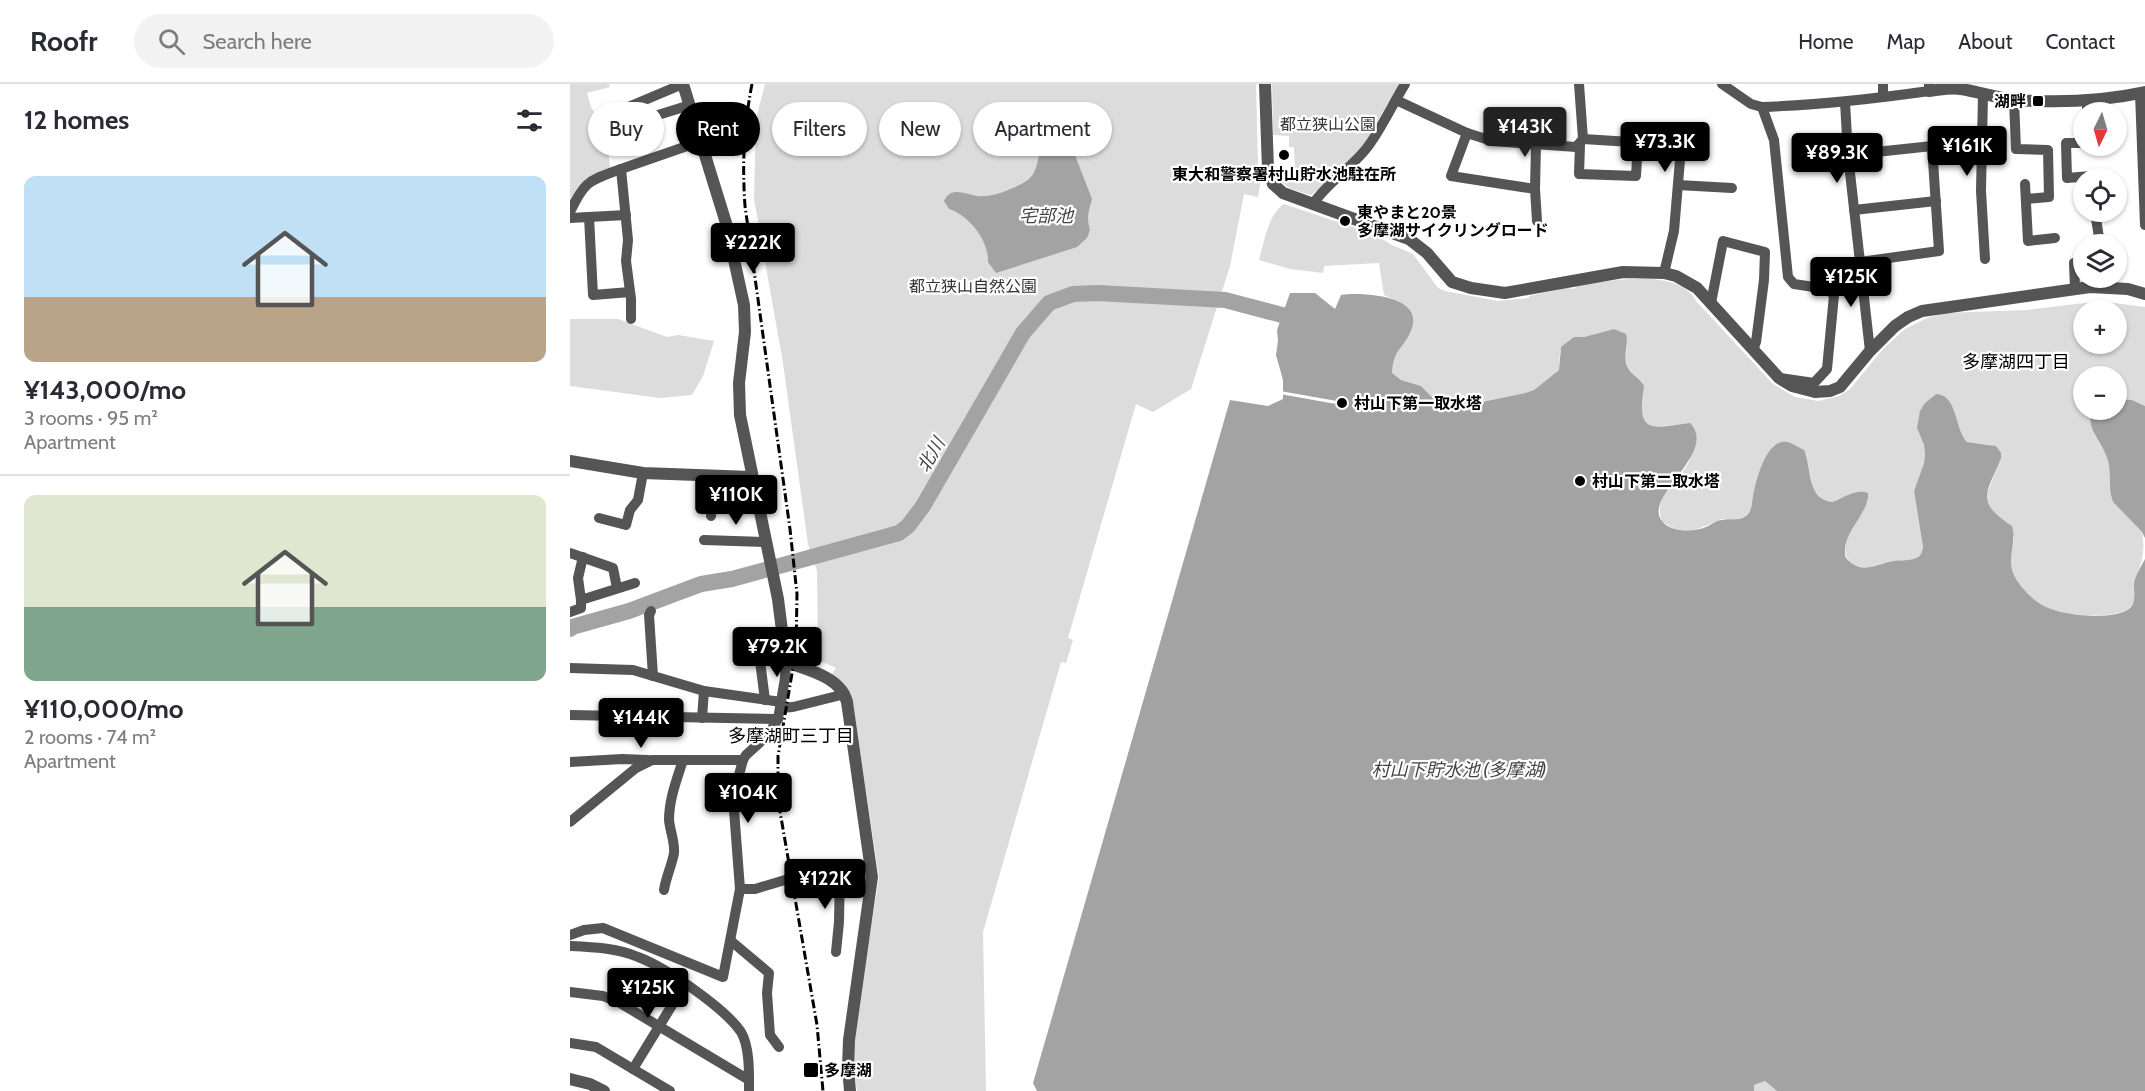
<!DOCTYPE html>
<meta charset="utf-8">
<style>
body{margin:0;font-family:Cabin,"Noto Sans JP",sans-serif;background:#f2f2f3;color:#2b2b33;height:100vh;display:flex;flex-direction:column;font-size:22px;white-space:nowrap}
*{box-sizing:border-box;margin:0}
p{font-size:20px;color:#7c7c81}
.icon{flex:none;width:33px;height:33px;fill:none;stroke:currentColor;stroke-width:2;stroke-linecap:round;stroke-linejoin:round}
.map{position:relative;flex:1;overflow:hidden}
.drawer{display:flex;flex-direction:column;background:#fff;width:570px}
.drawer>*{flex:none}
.guide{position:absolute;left:18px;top:18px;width:570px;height:54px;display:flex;gap:12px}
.needle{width:39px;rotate:185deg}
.buttons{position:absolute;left:1503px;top:18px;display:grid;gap:12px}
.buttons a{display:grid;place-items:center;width:54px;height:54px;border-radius:50%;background:#fff;box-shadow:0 2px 4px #0004;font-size:30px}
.price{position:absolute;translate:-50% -51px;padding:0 14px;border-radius:6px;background:#000;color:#fff;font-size:20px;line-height:39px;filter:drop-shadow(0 2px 3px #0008)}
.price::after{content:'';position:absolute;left:50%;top:36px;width:18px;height:14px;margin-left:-9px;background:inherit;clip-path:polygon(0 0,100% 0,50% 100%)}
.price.selected{background:#222;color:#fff}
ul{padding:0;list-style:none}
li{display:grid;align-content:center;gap:12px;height:318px;padding:0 24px}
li+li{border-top:2px solid #e1e1e2}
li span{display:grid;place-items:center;height:186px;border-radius:12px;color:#555}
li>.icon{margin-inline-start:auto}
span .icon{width:108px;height:108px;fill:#fffc;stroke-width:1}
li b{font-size:26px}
h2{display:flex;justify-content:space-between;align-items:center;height:72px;padding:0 24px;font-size:26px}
.tag{padding:0 21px;border-radius:27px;background:#fff;box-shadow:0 2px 4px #0004;font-size:21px;line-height:54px}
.tag.selected{background:#000;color:#fff}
header{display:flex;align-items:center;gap:36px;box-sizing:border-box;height:84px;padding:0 30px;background:#fff;border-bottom:2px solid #e1e1e2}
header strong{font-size:28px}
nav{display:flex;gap:33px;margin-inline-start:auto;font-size:21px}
.search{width:420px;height:54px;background:#f2f2f3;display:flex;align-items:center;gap:15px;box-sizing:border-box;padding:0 21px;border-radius:33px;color:#7c7c81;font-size:22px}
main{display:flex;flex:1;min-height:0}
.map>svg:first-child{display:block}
.green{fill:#dcdcdc;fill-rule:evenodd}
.water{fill:#a3a3a3}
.pier{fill:#fff}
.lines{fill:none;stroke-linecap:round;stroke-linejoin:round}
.river{stroke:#a3a3a3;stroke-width:16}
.minor{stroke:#555;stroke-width:10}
.tertiary{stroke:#555;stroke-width:12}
.rail{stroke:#000;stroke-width:3;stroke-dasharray:9 3 1.5 3;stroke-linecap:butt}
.poi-dot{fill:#000;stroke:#fff;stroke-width:2}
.labels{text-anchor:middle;stroke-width:4.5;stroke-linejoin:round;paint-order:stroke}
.poi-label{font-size:16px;font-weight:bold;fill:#000;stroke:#fff;text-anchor:start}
.park-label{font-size:16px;fill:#333;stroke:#fff}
.water-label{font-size:18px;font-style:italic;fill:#444;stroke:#fff}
.neighbourhood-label{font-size:18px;fill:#000;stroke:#fff}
</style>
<header>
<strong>Roofr</strong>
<div class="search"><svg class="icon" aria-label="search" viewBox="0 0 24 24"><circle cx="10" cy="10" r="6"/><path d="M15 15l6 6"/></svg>Search here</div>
<nav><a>Home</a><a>Map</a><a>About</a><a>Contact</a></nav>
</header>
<main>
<section class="drawer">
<h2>12 homes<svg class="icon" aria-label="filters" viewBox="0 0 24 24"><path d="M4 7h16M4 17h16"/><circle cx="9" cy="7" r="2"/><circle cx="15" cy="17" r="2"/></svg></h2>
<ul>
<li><span style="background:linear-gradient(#bfe0f5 65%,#b9a48a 0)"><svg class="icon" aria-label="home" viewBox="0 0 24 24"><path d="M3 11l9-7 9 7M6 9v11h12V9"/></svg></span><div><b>¥143,000/mo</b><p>3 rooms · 95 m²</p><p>Apartment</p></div></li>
<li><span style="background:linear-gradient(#dfe7d0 60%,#7fa58c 0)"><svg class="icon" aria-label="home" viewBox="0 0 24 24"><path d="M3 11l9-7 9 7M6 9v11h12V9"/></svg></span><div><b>¥110,000/mo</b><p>2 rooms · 74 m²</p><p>Apartment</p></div></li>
</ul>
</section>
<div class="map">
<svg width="1575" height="1007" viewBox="0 0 1575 1007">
<rect width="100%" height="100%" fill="#fff"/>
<!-- green -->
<g class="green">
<polygon points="0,0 39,0 40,3 17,9 21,23 37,51 40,85 7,104 0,121"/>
<polygon points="195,0 686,0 688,81 691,96 688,113 674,110 660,182 621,305 583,328 566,320 498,554 503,556 496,579 491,578 413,848 416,1007 287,1007 281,965 309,794 283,619 280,608 261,591 266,584 248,576 247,487 238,460 213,279 184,115 186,35"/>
<path d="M702,0H829L794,61L764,93L741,111C725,106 710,104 705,86L725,85L724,63H719V52L703,51Z"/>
<path d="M714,120L806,151L822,161L843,170L868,204L875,207L928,217L959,214V212L996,204L1004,205L1007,202C1038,197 1108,183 1126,217L1203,300L1225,313L1248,317L1269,312L1280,305L1313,265L1335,245L1357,234L1375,229L1456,226L1530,217L1575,223V322L1562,316L1547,315L1546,292H1514V326H1524L1521,331L1525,352L1537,372L1541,386V412L1543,418L1572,448C1575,465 1573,477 1566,492C1563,501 1568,516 1560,523C1547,536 1496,532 1479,525C1465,519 1449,503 1443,489C1438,477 1442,465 1444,453L1420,425L1417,417V410L1427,384L1422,361L1397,358C1384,344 1387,311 1366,310L1355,319L1347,344L1354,361L1355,370L1354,379L1344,407L1353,463C1352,468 1351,472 1346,474C1338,478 1327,475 1318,478C1306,482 1294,487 1282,479C1263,466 1290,431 1298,417L1271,414L1262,418L1252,415L1243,405L1236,370C1224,363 1216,354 1203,362C1197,378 1190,394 1184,410C1182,416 1182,423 1179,428C1171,440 1159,432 1149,436C1128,445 1113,454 1092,437C1081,408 1117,394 1122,369C1124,360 1121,348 1120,339C1074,344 1068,350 1073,298C1056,285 1054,283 1057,262L1044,245L1014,253H1004L990,267L989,286L964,306L955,309L883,324L872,323L851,302L831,296L822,289C822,283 822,276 825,270C830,258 854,239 839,225C833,219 822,215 814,211L809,179L754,182L753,189L720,185L689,176C694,159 698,130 714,120ZM1514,226H1546V260H1514Z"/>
<polygon points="0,235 48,235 97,253 108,251 144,257 133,292 122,311 90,314 0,302"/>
<polygon points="1195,997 1207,1007 1184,1007 1184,1001"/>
</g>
<!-- water -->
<g class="water">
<path d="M487,52L501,61L522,115C519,127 516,133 520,146L517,154L507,163L426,189L418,178C419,157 400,132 379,125L374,117C381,102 394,110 407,112C417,113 429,110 438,106C445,103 453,100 459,95C473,83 463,57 487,52Z"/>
<path d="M720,209H745L765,225L771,211C790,208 854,211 842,244C835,264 823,264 822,289L831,296L851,302L872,323L883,324L955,309L964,306L989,286L991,263L1004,253H1014L1044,245L1056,250C1059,261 1052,274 1058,284C1062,292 1071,294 1074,302C1066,351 1081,344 1120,339C1149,369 1072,412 1092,437C1101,449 1124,448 1136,443C1141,441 1146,436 1152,436C1162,434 1171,438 1178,430C1182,425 1182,418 1183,412C1186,397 1196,354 1217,358C1223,359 1229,364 1234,366C1242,383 1236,415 1262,418C1273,414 1286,404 1298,409C1300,428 1273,447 1275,469C1275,473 1276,474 1279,477C1294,490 1307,480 1323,477C1330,476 1340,477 1346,474C1351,472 1352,468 1353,463L1344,407L1354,379L1355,370L1354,361L1347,344L1350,327L1355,319L1366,310C1388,311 1384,344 1397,358L1426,362L1431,369V374C1417,410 1404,417 1442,442C1447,458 1436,475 1444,491C1450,504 1467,521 1481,525C1498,532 1547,537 1561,523C1566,517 1564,507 1564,500C1565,491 1571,483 1575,475V1007H1207L1195,997L1184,1001V1007H467L463,999L660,316L698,322L713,315V296L706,271L708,257L707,246Z"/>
<path d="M1547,315L1562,316L1575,322V454L1572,448L1543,418C1537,403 1543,386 1536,371C1531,358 1514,341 1523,327L1546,326Z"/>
</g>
<!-- pier -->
<polygon class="pier" points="710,307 767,317 766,320 710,310"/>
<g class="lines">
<!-- river -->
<polyline class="river" points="0,545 2,543 59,527 131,500 162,495 329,449 338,442 353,422 453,249 479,219 503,210 528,209 655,216 712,231"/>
<!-- minor -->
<g class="minor">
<polyline points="113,0 51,26 56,41 120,21"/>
<path d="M1152,0L1181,20L1192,23C1248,21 1303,15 1359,7V0"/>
<polyline points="1313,0 1313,13"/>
<polyline points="1570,9 1575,141"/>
<polyline points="1413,10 1411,107 1415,175"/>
<polyline points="826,16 897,49 922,57 1006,63 1013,55 1009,0"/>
<polyline points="1444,16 1446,65 1478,66 1479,113 1456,115"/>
<polyline points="1517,17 1517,28"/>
<polyline points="1275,18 1278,71 1300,267"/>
<polyline points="1192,23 1204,56 1218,193 1224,200 1257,205 1264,211 1257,285 1244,299 1210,294"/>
<polyline points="897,49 881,92 965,105"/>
<polyline points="1013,55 1109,61 1111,64 1104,147 1094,189"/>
<polyline points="1514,59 1496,59 1497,94 1521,92 1521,94"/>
<polyline points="966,61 965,105 967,137"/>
<polyline points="1010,61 1009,90 1066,92 1068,58"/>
<polyline points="1278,71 1381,60"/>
<polyline points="1455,100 1458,157 1485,154"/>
<polyline points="1108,101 1162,104"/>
<path d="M743,120C757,99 780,85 796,65C811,46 822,21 835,0"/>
<polyline points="1284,126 1366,117"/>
<path d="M0,128C15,96 19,97 51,85"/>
<polyline points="1525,128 1530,160"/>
<polyline points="19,133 23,211 60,208"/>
<polyline points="0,134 56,131"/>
<polyline points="1290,178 1369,167 1362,62"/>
<polyline points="1505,205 1504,179 1514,177"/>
<polyline points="1141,219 1153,157 1195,168 1194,196 1186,258 1183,266"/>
<polyline points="61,235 61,215 56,177 58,156 51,85 120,61 122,35 124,34"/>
<polyline points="141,432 143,393"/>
<polyline points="29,434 56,441 60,426 68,416 73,389"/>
<polyline points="134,456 196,458"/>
<polyline points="0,469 43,484 47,504"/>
<polyline points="11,516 8,494 13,473"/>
<polyline points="81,527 79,531 83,592"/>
<polyline points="0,528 11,524 11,516 65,499"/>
<polyline points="190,577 195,616"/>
<polyline points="0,584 63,586 134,607 211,618"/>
<polyline points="210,624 223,623 275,610"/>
<polyline points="0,631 208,635"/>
<polyline points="132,634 134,607"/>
<polyline points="0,678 52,675 78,676"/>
<polyline points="0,738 66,684 82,676 173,676"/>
<polyline points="170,805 185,805 215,796 301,781"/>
<path d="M94,806C96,793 102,781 104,769C105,758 100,747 99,736C99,715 107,695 113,676"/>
<polyline points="0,851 14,846 33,844 153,893 170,805 163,713 173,676 176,671 198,651 208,635 215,594 216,578"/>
<polyline points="161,857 199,889 197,909 200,951 209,963"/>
<path d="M0,862C22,863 47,864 68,873C95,883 155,924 171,948C180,963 179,990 179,1007"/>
<polyline points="266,868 269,838 270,786"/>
<polyline points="0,908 33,912 50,919 179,996"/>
<polyline points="0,959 26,963 100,1007"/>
<polyline points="63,985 115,900"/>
</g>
<!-- tertiary -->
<g class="tertiary">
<path d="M113,0L156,139L174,221L175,248L169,299L170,331L208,515L216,578C238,586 271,593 277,618L302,793L279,956L278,984L280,1007"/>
<polyline points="695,0 698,85 703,100 713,109 839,155 857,169 882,198 901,204 935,209 1053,188 1094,189 1106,192 1127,204 1209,294 1222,302 1245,308 1260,307 1270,303 1300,267 1325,242 1338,233 1352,227 1520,203 1558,205 1575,210"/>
<path d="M1359,7C1369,6 1381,3 1391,5C1410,8 1427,14 1446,16C1489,19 1533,17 1575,8"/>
<polyline points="0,377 73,389 181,393"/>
<polyline points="0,995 20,1000 34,1007"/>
</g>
<!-- rail -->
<path class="rail" d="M182,0C174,41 172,80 175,122L220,445L227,510L226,566L208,672V716L247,941L253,1007"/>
</g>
<!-- markers -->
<g class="poi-dot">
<rect x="1462" y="11" width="12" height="12" rx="3"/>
<circle cx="714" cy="71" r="6"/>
<circle cx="775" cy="137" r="6"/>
<circle cx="772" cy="319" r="6"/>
<circle cx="1010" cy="397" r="6"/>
<rect x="233" y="978" width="16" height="16" rx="3"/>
</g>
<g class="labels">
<!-- poi labels -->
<g class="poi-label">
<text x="1456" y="23" text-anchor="end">湖畔</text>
<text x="714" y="96" text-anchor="middle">東大和警察署村山貯水池駐在所</text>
<text x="787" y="134">東やまと20景<tspan x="787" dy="18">多摩湖サイクリングロード</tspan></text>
<text x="784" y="325">村山下第一取水塔</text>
<text x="1022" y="403">村山下第二取水塔</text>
<text x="254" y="992">多摩湖</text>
</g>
<!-- park labels -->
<g class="park-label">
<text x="758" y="46">都立狭山公園</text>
<text x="403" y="208">都立狭山自然公園</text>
</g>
<!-- water labels -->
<g class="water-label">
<text x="476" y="138">宅部池</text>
<text transform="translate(361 371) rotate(-60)" y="6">北川</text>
<text x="889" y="692">村山下貯水池 (多摩湖)</text>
</g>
<!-- neighbourhood labels -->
<g class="neighbourhood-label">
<text x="1446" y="284">多摩湖四丁目</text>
<text x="221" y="658">多摩湖町三丁目</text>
</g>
</g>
</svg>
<div class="buttons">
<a><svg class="needle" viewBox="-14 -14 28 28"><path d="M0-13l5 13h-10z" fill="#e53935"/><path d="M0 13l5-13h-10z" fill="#7c7c81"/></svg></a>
<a><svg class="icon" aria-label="locate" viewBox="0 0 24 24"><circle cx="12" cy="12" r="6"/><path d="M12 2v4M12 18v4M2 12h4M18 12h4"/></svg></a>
<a><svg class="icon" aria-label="layers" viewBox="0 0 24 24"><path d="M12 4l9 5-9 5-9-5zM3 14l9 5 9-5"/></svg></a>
<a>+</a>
<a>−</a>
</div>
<b class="price selected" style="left:955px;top:74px">¥143K</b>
<b class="price" style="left:1095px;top:89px">¥73.3K</b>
<b class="price" style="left:1397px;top:93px">¥161K</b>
<b class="price" style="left:1267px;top:100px">¥89.3K</b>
<b class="price" style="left:183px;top:190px">¥222K</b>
<b class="price" style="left:1281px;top:224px">¥125K</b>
<b class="price" style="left:166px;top:442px">¥110K</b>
<b class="price" style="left:207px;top:594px">¥79.2K</b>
<b class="price" style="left:71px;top:665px">¥144K</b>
<b class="price" style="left:178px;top:740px">¥104K</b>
<b class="price" style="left:255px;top:826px">¥122K</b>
<b class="price" style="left:78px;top:935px">¥125K</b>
<div class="guide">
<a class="tag">Buy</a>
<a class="tag selected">Rent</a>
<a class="tag">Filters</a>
<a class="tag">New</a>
<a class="tag">Apartment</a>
</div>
</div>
</main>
